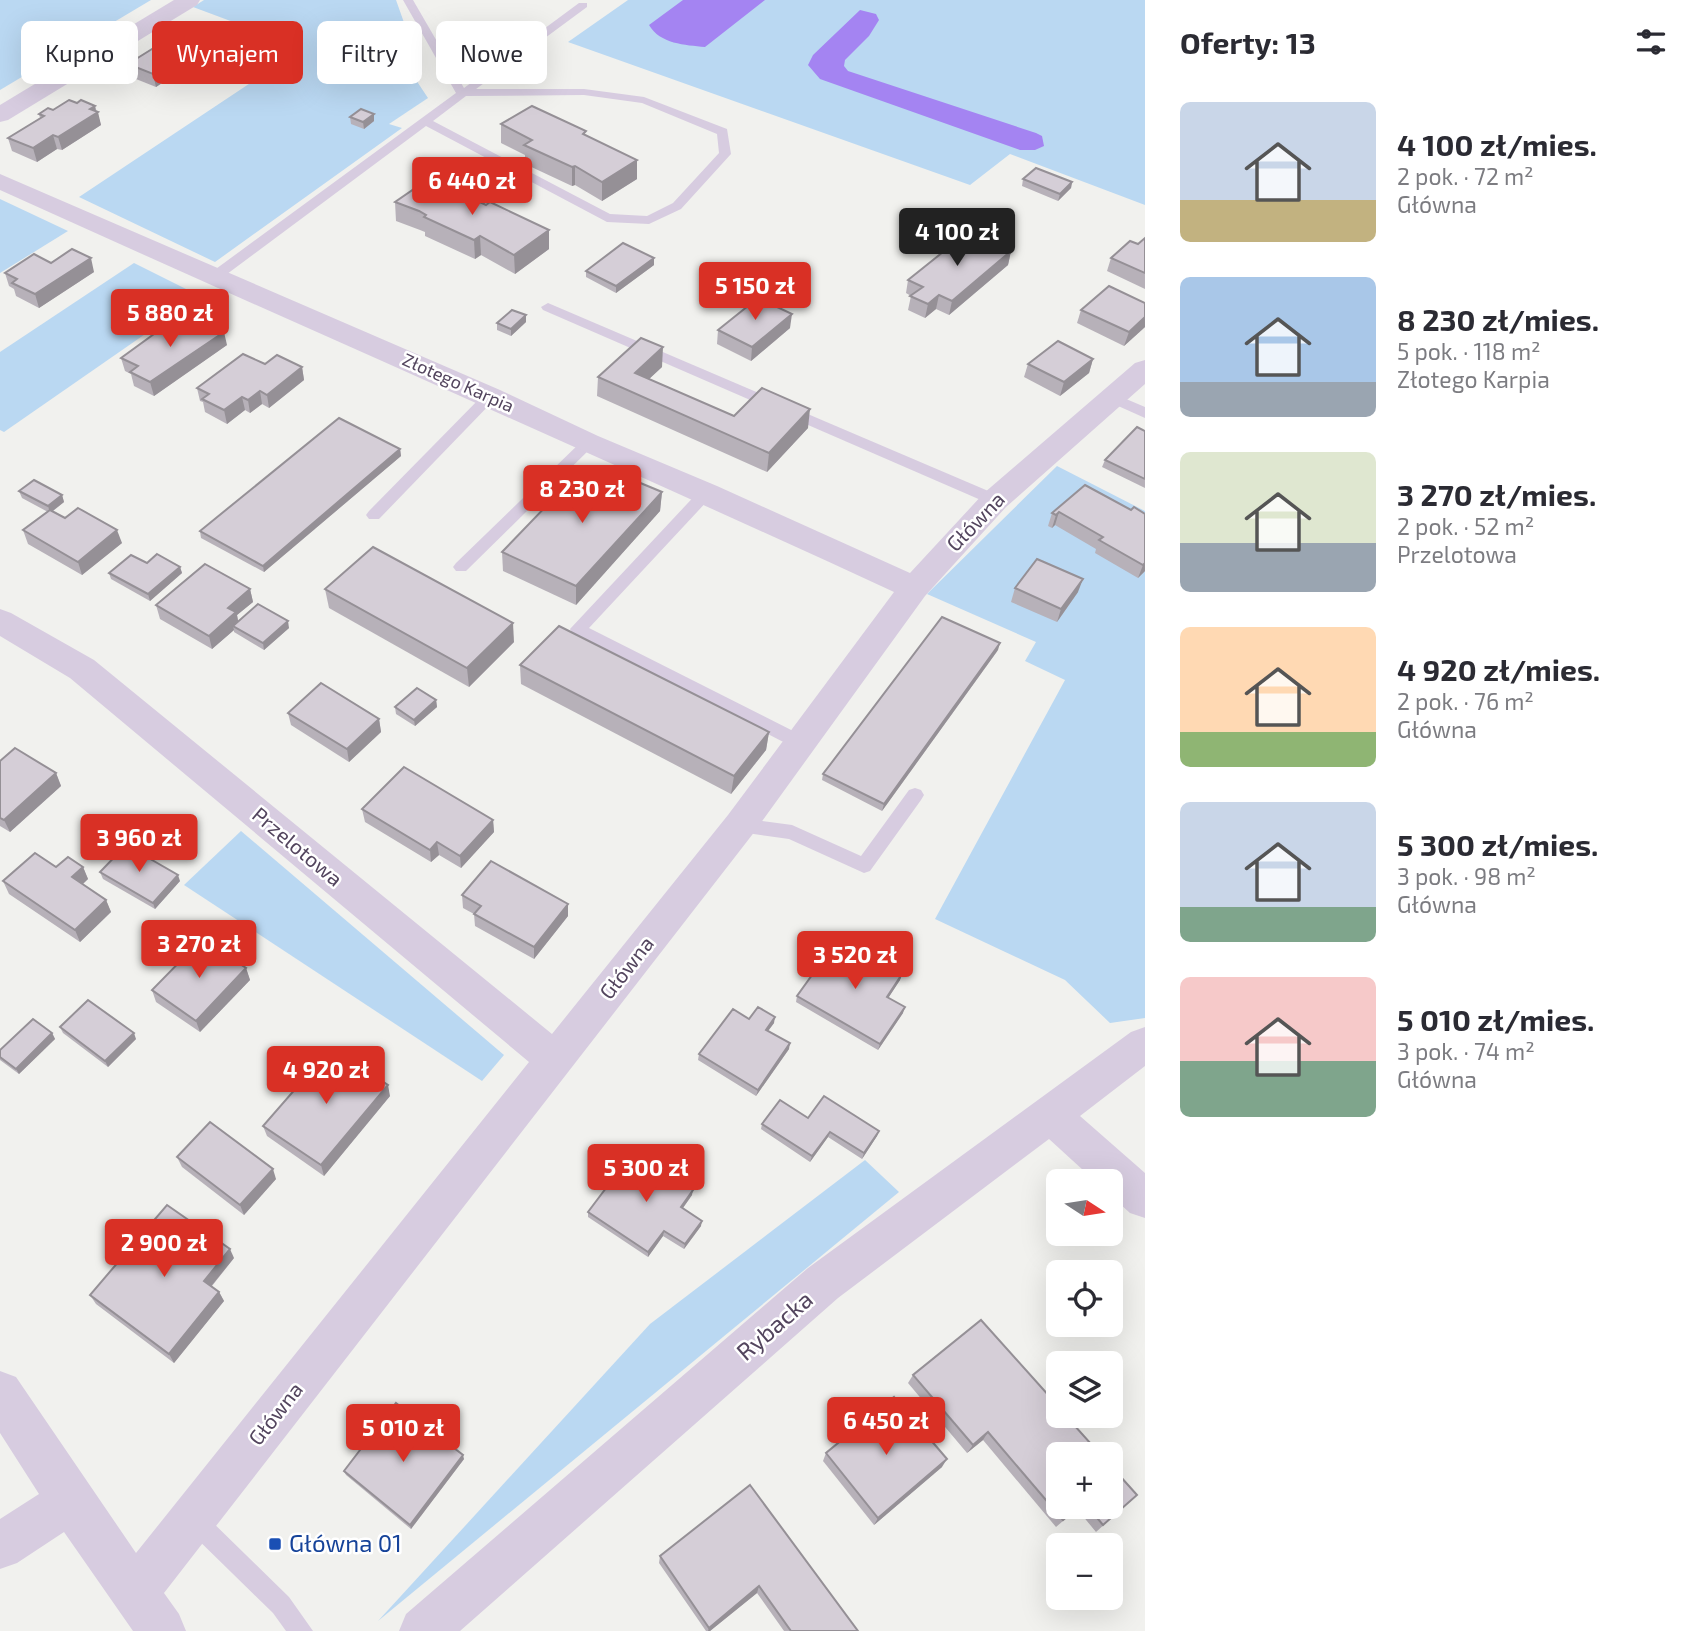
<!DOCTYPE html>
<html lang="pl">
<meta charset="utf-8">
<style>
body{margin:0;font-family:"Exo 2",sans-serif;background:#f7f7f7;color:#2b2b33;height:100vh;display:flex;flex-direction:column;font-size:26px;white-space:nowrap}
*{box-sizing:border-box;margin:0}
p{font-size:23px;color:#7c7c81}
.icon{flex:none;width:38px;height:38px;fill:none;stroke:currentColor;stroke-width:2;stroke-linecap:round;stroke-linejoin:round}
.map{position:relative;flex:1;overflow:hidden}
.sheet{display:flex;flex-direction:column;background:#fff;width:560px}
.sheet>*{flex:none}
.guide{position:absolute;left:21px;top:21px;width:665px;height:63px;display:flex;gap:14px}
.needle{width:46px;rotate:102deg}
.buttons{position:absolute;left:1046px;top:1169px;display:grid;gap:14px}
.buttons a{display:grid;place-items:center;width:77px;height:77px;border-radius:10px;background:#fff;box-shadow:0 7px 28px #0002;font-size:35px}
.price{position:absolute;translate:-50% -60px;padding:0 16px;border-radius:7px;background:#d93025;color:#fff;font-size:23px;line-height:46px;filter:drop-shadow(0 2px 4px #0008)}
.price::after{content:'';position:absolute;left:50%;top:42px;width:21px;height:16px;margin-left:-10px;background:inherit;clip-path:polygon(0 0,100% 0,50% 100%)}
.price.on{background:#222;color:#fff}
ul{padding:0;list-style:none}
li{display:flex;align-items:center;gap:21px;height:175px;padding:0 35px}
li span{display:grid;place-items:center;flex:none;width:196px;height:140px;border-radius:10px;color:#555}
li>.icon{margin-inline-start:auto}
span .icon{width:84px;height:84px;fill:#fffc;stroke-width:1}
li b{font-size:30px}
h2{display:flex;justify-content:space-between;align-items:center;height:84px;padding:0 35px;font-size:30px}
.pill{padding:0 24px;border-radius:10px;background:#fff;box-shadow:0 7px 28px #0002;font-size:24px;line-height:63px}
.pill.on{background:#d93025;color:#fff}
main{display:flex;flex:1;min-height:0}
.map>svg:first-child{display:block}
.green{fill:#bad8f2}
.water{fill:#a484f2}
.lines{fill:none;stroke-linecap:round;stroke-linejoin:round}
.lane{fill:#d7cce0;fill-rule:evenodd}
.street{fill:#d7cce0;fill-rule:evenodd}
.wall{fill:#b7b1b9}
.shaded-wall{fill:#959096}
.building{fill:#d5ced7;stroke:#959096;stroke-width:2}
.transit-dot{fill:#1a4fb4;stroke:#fff;stroke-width:2.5}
.labels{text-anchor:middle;stroke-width:5;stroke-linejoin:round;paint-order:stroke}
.far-street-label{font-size:18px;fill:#53455e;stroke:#fff}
.street-label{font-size:21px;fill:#53455e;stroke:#fff}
.near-street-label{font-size:24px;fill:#53455e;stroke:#fff}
.near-transit-label{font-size:24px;fill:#164399;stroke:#fff;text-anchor:start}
</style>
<main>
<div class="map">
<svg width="1145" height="1631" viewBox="0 0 1145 1631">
<rect width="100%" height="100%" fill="#f1f1ee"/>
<!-- green -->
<g class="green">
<polygon points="0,0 151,0 0,90"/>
<polygon points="204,0 396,0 413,48 398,53 428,98 389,124 402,128 215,262 79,197 303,48 193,7"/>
<polygon points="628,0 1145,0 1145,205 1010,154 970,185 568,42"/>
<polygon points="0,199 68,231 0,273"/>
<polygon points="134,263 200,296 4,432 0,430 0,352"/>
<polygon points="1057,466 1145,511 1145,1018 1110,1023 1065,980 935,919 1065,680 1025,661 1036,642 927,594"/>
<polygon points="241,831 504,1055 482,1081 184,885"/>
<polygon points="865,1160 899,1192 378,1621 650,1324"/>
</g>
<!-- water -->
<g class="water">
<path d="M683,0H765L705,47C685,45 660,44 649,25Z"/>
<polygon points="860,10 876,14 879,20 869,36 845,60 844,66 848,71 1036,133 1042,136 1044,146 1035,150 1020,150 820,79 808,65 813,55"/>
</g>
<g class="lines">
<!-- lane -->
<g class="lane">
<path d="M403,0H413L464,88L579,3H587V7L476,89H584L644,97L727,129L731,154L681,209L649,224L607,222L426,126L219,280H209V274L456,93ZM584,95L642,103L717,134L719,153L673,203L647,216L610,214L433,121L466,96Z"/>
<polygon points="548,303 1000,496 1002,500 995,505 990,504 543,310 541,307"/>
<polygon points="490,391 497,396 495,399 379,519 369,519 366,515 369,511 485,393"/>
<polygon points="1112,393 1145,407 1145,418 1107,401 1107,395"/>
<polygon points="588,438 595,443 593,446 466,571 456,571 453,567 456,563 583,440"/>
<polygon points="706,488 713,493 711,497 589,628 807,738 809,743 807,748 795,748 572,633 570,629 701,489"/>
<polygon points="915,788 921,790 924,795 921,800 870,871 864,873 789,839 740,832 734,830 731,825 734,820 740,818 792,825 861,856 909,790"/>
<polygon points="193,1507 201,1511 289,1597 313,1631 286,1631 273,1613 185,1527 181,1519 185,1511"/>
</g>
<!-- street -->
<g class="street">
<polygon points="174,0 200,0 197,5 8,120 0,122 0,105"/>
<path d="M0,174L500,390L598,436L717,486L910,573L984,493L1135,363L1145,360V384L1006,507L925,596L752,835L164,1593L179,1614L186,1631H133L64,1532L17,1563L0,1569V1519L39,1494L0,1433V1371L16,1377L136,1553L529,1062L70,678L0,636V609L11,613L94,660L552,1034L728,815L894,592C597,455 298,325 0,190Z"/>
<polygon points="1145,1027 1145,1066 1080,1116 1145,1173 1145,1218 1130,1213 1111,1196 1111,1181 1095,1181 1049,1139 838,1298 460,1631 399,1631 406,1614 808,1268 1131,1032"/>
</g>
</g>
<!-- wall -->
<g class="wall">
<polygon points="209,35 209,39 213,41 215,54 179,77 174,75 156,87 131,77 128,64 156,47 155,42 168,39"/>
<polygon points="77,103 95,106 101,125 62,150 57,149 37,162 12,151 8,138 40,118 39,114"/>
<polygon points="374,114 374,121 364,129 351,124 350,117"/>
<polygon points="501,124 586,136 637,160 637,179 602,201 575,185 572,186 525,164 525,155 501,143"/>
<polygon points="1023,179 1072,182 1071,188 1058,201 1022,186"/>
<polygon points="395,202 549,249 515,274 481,255 475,259 425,236 425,232 420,230 396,221"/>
<polygon points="1145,238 1145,289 1107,271 1111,258 1138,244"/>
<polygon points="1011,251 1008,265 949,315 936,309 925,318 908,310 911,296 906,293 908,280"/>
<polygon points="654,258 654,265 616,293 586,277 586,271"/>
<polygon points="51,263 94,272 39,308 16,296 14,289 9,286 5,273"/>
<polygon points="1145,303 1145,327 1124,346 1077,323 1081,310"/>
<polygon points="526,322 511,336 497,330 497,323"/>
<polygon points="790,328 751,361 717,344 718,330"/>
<polygon points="172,335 227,345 154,396 134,386 131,374 125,371 121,358"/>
<polygon points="1093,359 1089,373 1060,396 1024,377 1028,364"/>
<polygon points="265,364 302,367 304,380 269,408 262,404 250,413 245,410 227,424 205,412 203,402 200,401 197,388"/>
<polygon points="662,367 649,379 734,416 808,428 767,472 597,396 598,377"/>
<polygon points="1145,431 1145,488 1102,467 1105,460"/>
<polygon points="400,449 401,456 264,572 201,538 200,531"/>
<polygon points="605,482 662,492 660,511 576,605 503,571 502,552"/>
<polygon points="1085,485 1131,510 1145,514 1145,571 1138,578 1095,553 1096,549 1055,525 1052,528 1048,526 1052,513"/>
<polygon points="19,491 62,495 64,502 53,511 65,518 122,543 82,575 28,544 23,530 48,512 22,498"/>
<polygon points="180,567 182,573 150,601 111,579 109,573"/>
<polygon points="1015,588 1078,592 1057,622 1011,602"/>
<polygon points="250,589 253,602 237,615 238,621 289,628 264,650 234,632 234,630 212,649 160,619 156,605"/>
<polygon points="325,589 514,642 469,687 329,608"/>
<polygon points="998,650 882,811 822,780 823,774"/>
<polygon points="520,665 769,732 766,750 731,794 521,684"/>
<polygon points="436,700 437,707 415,726 396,714 395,707"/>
<polygon points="288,713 379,719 381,732 349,762 291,725"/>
<polygon points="0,761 56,773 61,786 10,832 0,826"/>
<polygon points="362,809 493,820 494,832 461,868 439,855 431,862 365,822"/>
<polygon points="56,867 83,867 88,879 83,884 106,900 111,912 80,942 9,894 3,881"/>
<polygon points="100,872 180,881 155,909 103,879"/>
<polygon points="462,895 568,916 534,959 475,926 474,914 463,908"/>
<polygon points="246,968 250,980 200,1032 156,1002 152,990"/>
<polygon points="902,974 900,980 888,998 903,1013 878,1050 796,1002 797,996"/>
<polygon points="749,1019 774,1023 768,1031 789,1049 756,1096 698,1060 699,1054"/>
<polygon points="60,1027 136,1039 108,1067 63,1033"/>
<polygon points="52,1033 55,1039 19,1074 0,1060 0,1050"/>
<polygon points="390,1096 324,1176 267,1136 263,1126"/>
<polygon points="808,1118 879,1131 877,1136 862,1159 828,1137 810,1162 761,1129 762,1124"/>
<polygon points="177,1157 276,1179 244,1215 182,1167"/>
<polygon points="692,1195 683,1208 701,1226 684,1249 663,1236 648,1257 588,1217 588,1212"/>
<polygon points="234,1258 212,1286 219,1292 224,1301 174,1363 96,1304 90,1295"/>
<polygon points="981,1320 1059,1507 1111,1507 1137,1495 1096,1532 1077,1509 1056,1527 983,1440 967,1453 908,1383 913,1375"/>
<polygon points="826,1453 942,1467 874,1525 823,1461"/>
<polygon points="464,1459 411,1529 346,1475 344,1471"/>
<polygon points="750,1485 858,1631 784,1631 757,1593 710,1631 706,1631 659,1563 660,1556"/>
</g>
<!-- shaded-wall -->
<g class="shaded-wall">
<polygon points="209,35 210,42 213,41 215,54 179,77 176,64"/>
<polygon points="171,62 174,75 156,87 153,74"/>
<polygon points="95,106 96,113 98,112 101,125 62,150 58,137 90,109"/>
<polygon points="374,114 374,121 364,129 363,122"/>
<polygon points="53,135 57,149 37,162 33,148"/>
<polygon points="637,160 637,179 602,201 602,182"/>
<polygon points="575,166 575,185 572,186 572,167"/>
<polygon points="1072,182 1071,188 1058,201 1060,194"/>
<polygon points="549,230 549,249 515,274 514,255"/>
<polygon points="480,236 481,255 475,259 474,240"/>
<polygon points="1011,251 1008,265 949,315 952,301"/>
<polygon points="91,258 94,272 39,308 35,294"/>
<polygon points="654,258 654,265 616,293 616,286"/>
<polygon points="939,295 936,309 925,318 928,304"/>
<polygon points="792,314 790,328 751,361 752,347"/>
<polygon points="526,315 526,322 511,336 511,329"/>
<polygon points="1145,317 1145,327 1124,346 1129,332"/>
<polygon points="224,332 227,345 154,396 150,382"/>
<polygon points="663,347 662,367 635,392 635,373"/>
<polygon points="1093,359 1089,373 1060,396 1064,382"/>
<polygon points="302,367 304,380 269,408 267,395"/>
<polygon points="260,391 262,404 250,413 248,400"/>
<polygon points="242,397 245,410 227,424 224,410"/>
<polygon points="810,409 808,428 767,472 769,453"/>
<polygon points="400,449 401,456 264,572 263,566"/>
<polygon points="662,492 660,511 576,605 576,586"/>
<polygon points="62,495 64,502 50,513 48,506"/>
<polygon points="1059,512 1055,525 1052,528 1056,515"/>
<polygon points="117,530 122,543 82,575 78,562"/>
<polygon points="1145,563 1145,571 1138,578 1143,565"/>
<polygon points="180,567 182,573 150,601 148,594"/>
<polygon points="1083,579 1078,592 1057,622 1061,609"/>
<polygon points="250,589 253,602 237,615 239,626 233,626 234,630 212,649 209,636 228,608"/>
<polygon points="288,621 289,628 264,650 263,643"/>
<polygon points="513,623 514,642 469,687 467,668"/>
<polygon points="1000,643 998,650 882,811 884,804"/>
<polygon points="436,700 437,707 415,726 414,720"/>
<polygon points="379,719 381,732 349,762 347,749"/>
<polygon points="769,732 766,750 731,794 734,776"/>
<polygon points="56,773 61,786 10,832 4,820"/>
<polygon points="493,820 494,832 461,868 460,856"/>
<polygon points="437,842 439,855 431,862 430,850"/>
<polygon points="83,867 88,879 77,889 72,877"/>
<polygon points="178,875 180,881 155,909 153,903"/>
<polygon points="106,900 111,912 80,942 75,930"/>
<polygon points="568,904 568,916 534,959 534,947"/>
<polygon points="246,968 250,980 200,1032 196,1021"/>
<polygon points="902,974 900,980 885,1003 887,997"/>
<polygon points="905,1007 903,1013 878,1050 880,1044"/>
<polygon points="775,1017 774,1023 765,1035 766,1030"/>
<polygon points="52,1033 55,1039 19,1074 16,1069"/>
<polygon points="134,1033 136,1039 108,1067 105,1061"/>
<polygon points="790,1043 789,1049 756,1096 758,1090"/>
<polygon points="388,1085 390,1096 324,1176 321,1165"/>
<polygon points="879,1131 877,1136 862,1159 864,1153"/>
<polygon points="830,1132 828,1137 810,1162 812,1156"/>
<polygon points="273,1169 276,1179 244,1215 240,1205"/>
<polygon points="693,1190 692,1195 680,1212 681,1207"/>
<polygon points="702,1221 701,1226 684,1249 685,1244"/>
<polygon points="664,1231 663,1236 648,1257 648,1252"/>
<polygon points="230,1249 234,1258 208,1290 204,1281"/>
<polygon points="219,1292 224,1301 174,1363 169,1354"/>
<polygon points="988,1432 983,1440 967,1453 973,1445"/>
<polygon points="463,1455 464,1459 411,1529 410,1525"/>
<polygon points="947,1459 942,1467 874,1525 878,1518"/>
<polygon points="759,1586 757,1593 710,1631 708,1631 709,1628"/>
</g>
<!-- building -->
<g class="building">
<polygon points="183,30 209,35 205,38 213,41 176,64 171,62 153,74 128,64 160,44 155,42 163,37 168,39"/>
<polygon points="69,100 77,103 81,100 95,106 90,109 98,112 58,137 53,135 33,148 8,138 44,116 39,114 48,108 53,110"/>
<polygon points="532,106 586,131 583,134 637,160 602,182 575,166 572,167 524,145 532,140 501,124"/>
<polygon points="361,109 374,114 363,122 350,117"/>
<polygon points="1036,168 1072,182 1060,194 1023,179"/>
<polygon points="430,178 486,205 490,202 549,230 514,255 480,236 474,240 424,217 426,215 419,211 395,202"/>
<polygon points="968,232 1011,251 952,301 939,295 928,304 910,296 923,287 908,280"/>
<polygon points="1145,238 1145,273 1111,258 1130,241 1138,244"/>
<polygon points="623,243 654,258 616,286 586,271"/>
<polygon points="72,249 91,258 35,294 12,283 17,279 5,273 34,254 51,263"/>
<polygon points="1109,286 1145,303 1145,317 1129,332 1081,310"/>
<polygon points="758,298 792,314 752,347 718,330"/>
<polygon points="512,310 526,315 511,329 497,323"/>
<polygon points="196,318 224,332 150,382 130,372 138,366 121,358 161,329 172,335"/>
<polygon points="641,338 663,347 635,373 734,416 762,388 810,409 769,453 598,377"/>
<polygon points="1058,341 1093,359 1064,382 1028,364"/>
<polygon points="243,354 265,364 277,355 302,367 267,395 260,391 248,400 242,397 224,410 202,399 209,394 197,388"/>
<polygon points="339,418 400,449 263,566 200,531"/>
<polygon points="1137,427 1145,431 1145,479 1105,460"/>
<polygon points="580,471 605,482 614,472 662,492 576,586 502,552"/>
<polygon points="34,480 62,495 48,506 19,491"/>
<polygon points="1085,485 1131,510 1134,507 1145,514 1145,563 1143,565 1099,540 1103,537 1059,512 1056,515 1052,513"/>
<polygon points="78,508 117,530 78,562 23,530 50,510 65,518"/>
<polygon points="373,547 513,623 467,668 325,589"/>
<polygon points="157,554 180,567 148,594 109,573 131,555 147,563"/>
<polygon points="1037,559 1083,579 1061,609 1015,588"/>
<polygon points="205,564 250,589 228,608 236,612 209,636 156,605"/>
<polygon points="258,604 288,621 263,643 233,626"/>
<polygon points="942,617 1000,643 884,804 823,774"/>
<polygon points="559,626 769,732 734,776 520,665"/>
<polygon points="321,683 379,719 347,749 288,713"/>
<polygon points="417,688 436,700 414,720 395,707"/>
<polygon points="15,748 56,773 4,820 0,818 0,761"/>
<polygon points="404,767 493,820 460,856 437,842 430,850 362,809"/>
<polygon points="126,845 178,875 153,903 100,872"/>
<polygon points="35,853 56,867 68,857 83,867 72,877 106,900 75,930 3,881"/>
<polygon points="491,861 568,904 534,947 474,914 481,906 462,895"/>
<polygon points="202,939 246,968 196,1021 152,990"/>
<polygon points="838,939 902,974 887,997 905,1007 880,1044 797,996"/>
<polygon points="88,1000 134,1033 105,1061 60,1027"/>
<polygon points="758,1007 775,1017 766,1030 790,1043 758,1090 699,1054 733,1009 749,1019"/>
<polygon points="33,1019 52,1033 16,1069 0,1057 0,1050"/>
<polygon points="331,1048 388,1085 321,1165 263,1126"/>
<polygon points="824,1096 879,1131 864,1153 830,1132 812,1156 762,1124 780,1100 808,1118"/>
<polygon points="210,1122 273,1169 240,1205 177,1157"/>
<polygon points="634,1151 693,1190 681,1207 702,1221 685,1244 664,1231 648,1252 588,1212"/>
<polygon points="167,1205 230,1249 204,1281 219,1292 169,1354 90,1295"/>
<polygon points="981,1320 1059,1407 1059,1416 1066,1416 1100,1454 1059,1454 1059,1507 1078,1507 1063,1520 988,1432 973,1445 913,1375"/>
<polygon points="894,1397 947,1459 878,1518 826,1453"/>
<polygon points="396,1403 463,1455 410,1525 344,1471"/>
<polygon points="1111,1466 1137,1495 1103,1525 1088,1507 1111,1507"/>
<polygon points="750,1485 858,1631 791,1631 759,1586 709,1628 660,1556"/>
</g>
<!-- markers -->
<rect class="transit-dot" x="268" y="1537" width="14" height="14" rx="3.5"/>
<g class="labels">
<!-- far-street labels -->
<g class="far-street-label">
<text transform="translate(458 383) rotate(24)" y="6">Złotego Karpia</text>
</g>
<!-- street labels -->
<g class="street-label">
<text transform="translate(976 522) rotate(-46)" y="7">Główna</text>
<text transform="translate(297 847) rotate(40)" y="7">Przelotowa</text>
<text transform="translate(627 968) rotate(-52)" y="7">Główna</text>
<text transform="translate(276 1414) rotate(-52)" y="7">Główna</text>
</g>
<!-- near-street labels -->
<g class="near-street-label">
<text transform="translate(775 1326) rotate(-41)" y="8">Rybacka</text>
</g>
<!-- near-transit labels -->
<g class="near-transit-label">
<text x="289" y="1552">Główna 01</text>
</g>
</g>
</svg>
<div class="buttons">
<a><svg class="needle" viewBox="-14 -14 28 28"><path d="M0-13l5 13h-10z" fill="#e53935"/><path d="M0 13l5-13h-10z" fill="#7c7c81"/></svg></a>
<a><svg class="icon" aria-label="locate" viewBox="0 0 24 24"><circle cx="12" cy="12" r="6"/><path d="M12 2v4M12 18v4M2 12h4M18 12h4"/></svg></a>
<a><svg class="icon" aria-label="layers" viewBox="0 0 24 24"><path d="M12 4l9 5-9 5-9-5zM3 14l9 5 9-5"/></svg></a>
<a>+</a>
<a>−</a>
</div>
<b class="price" style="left:472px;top:217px">6 440 zł</b>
<b class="price on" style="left:957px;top:268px">4 100 zł</b>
<b class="price" style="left:755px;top:322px">5 150 zł</b>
<b class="price" style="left:170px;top:349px">5 880 zł</b>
<b class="price" style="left:582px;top:525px">8 230 zł</b>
<b class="price" style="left:139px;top:874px">3 960 zł</b>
<b class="price" style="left:199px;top:980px">3 270 zł</b>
<b class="price" style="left:855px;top:991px">3 520 zł</b>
<b class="price" style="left:326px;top:1106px">4 920 zł</b>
<b class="price" style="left:646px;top:1204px">5 300 zł</b>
<b class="price" style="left:164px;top:1279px">2 900 zł</b>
<b class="price" style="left:886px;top:1457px">6 450 zł</b>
<b class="price" style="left:403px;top:1464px">5 010 zł</b>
<div class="guide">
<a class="pill">Kupno</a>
<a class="pill on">Wynajem</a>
<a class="pill">Filtry</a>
<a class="pill">Nowe</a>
</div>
</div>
<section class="sheet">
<h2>Oferty: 13<svg class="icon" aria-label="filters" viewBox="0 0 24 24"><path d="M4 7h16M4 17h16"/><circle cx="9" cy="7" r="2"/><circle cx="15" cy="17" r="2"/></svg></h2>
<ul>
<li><span style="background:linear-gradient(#c9d6e8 70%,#c2b280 0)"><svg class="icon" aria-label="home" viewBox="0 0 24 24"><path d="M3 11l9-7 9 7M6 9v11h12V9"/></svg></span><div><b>4 100 zł/mies.</b><p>2 pok. · 72 m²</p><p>Główna</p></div></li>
<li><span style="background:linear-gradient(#a9c7e8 75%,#9aa5b1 0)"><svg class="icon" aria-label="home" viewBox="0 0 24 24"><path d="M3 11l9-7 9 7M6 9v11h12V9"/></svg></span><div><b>8 230 zł/mies.</b><p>5 pok. · 118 m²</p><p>Złotego Karpia</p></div></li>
<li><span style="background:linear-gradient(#dfe7d0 65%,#9aa5b1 0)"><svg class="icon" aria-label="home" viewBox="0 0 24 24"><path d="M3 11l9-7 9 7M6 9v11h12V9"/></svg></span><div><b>3 270 zł/mies.</b><p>2 pok. · 52 m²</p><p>Przelotowa</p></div></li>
<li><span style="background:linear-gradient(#ffd9b3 75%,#8fb573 0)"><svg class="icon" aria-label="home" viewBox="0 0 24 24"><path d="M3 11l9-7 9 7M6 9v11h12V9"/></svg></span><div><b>4 920 zł/mies.</b><p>2 pok. · 76 m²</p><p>Główna</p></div></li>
<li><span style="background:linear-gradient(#c9d6e8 75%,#7fa58c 0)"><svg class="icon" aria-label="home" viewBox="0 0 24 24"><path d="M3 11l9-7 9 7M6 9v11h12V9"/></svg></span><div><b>5 300 zł/mies.</b><p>3 pok. · 98 m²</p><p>Główna</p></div></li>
<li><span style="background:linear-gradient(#f6c9c9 60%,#7fa58c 0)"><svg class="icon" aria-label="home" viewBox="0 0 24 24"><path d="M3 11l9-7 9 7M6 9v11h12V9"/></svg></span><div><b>5 010 zł/mies.</b><p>3 pok. · 74 m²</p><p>Główna</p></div></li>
</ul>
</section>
</main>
